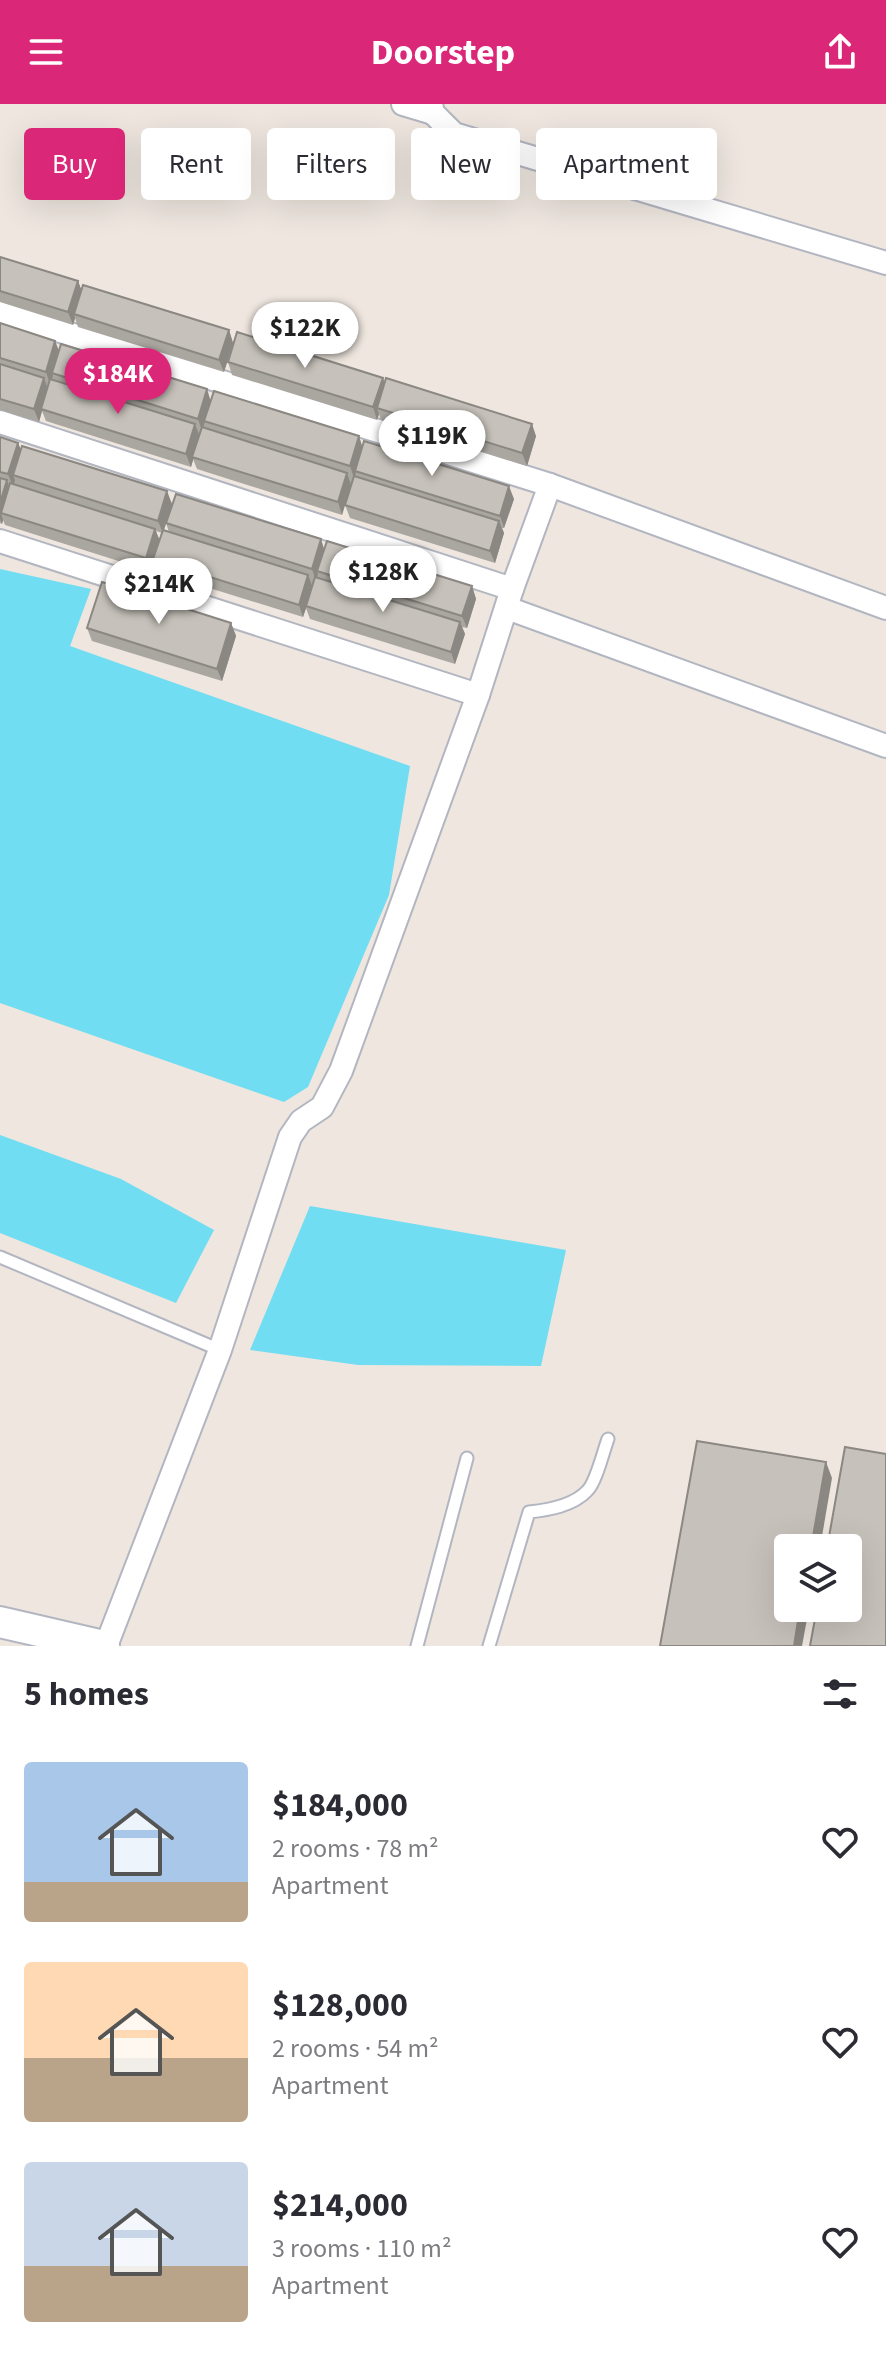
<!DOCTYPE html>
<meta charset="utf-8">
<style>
body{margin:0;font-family:"Source Sans 3",sans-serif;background:#f7f7f7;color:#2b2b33;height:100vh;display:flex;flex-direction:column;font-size:30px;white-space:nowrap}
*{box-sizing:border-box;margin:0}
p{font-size:26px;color:#7c7c81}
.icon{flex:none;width:44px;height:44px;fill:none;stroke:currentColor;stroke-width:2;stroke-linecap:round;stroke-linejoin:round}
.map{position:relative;height:1542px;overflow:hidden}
.details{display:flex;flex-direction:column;background:#fff;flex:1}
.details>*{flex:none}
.guide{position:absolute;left:24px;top:24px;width:838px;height:72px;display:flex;gap:16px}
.controls{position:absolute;left:774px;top:1430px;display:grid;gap:16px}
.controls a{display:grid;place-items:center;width:88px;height:88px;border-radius:8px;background:#fff;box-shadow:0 8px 32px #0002;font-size:40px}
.price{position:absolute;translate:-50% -68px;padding:0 18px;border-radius:28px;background:#fff;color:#222;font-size:26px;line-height:52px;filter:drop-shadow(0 2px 4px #0008)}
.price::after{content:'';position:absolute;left:50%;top:48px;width:24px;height:18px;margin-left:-12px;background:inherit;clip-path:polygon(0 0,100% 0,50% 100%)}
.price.selected{background:#db2777;color:#fff}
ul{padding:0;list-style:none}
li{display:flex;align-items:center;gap:24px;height:200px;padding:0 24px}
li span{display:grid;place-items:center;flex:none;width:224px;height:160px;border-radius:8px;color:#555}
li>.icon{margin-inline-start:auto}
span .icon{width:96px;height:96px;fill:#fffc;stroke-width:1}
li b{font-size:34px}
h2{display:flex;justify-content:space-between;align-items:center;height:96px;padding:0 24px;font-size:34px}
.tag{padding:0 28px;border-radius:8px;background:#fff;box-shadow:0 8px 32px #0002;font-size:28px;line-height:72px}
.tag.selected{background:#db2777;color:#fff}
header{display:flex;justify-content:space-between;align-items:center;height:104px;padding:0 24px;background:#db2777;color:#fff;font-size:36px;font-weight:700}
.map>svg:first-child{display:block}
.water{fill:#70ddf2}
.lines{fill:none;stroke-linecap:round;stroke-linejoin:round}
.lane-casing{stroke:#b2b6c0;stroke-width:15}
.street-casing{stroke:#b2b6c0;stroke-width:26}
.secondary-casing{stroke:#b2b6c0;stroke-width:34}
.lane{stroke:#fff;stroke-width:11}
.street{stroke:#fff;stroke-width:22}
.secondary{stroke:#fff;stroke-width:30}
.wall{fill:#aaa6a0;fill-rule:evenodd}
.shaded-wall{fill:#8b8782}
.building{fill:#c6c1ba;stroke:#8b8782;stroke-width:2}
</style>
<header><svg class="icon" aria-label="menu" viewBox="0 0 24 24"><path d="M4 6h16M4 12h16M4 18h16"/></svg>Doorstep<svg class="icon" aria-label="share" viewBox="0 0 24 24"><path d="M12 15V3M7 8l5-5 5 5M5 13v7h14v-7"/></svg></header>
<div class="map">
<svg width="886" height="1542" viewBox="0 0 886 1542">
<rect width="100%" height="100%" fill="#eee6df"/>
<!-- water -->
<g class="water">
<polygon points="0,465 91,485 70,542 410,662 389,791 308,983 284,998 0,899"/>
<polygon points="0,1031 121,1075 214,1126 176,1199 0,1129"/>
<polygon points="310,1102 566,1146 541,1262 358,1261 250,1246"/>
</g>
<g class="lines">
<!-- lane casing -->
<g class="lane-casing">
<g id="lane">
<polyline points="0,1153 220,1246"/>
<polyline points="417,1542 467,1354"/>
<path d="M489,1542L529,1408C548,1406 573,1402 587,1387C596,1379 603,1348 608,1335"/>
</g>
</g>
<!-- street casing -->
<g class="street-casing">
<g id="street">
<polyline points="403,0 433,9"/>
<polyline points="431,0 433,9 454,30 886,159"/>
<polyline points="0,208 550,381 886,504"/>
<polyline points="0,318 512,485"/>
<polyline points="0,437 478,591"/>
<polyline points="507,504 886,642"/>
<polyline points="106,1542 220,1246 290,1033 301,1017 322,1003 341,967 478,591 512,485 550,381"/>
</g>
</g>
<!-- secondary casing -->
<g class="secondary-casing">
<polyline id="secondary" points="0,1518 104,1542"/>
</g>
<!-- lane -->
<use href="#lane" class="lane"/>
<!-- street -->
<use href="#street" class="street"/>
<!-- secondary -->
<use href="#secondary" class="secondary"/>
</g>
<!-- wall -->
<g class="wall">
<polygon points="0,153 78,177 81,186 229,226 233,239 224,268 78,223 75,214 73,221 0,198"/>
<polygon points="0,219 59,247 211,296 359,332 362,343 514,395 504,424 502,424 504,429 495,459 350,414 345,401 342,411 197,365 193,355 191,363 46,317 42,307 39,318 0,306"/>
<polygon points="228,258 385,279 536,332 527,362 381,316 379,310 377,316 232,271"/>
<path d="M0,333L18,339L21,346L172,400L164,426L169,428L166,419L324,445L472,482L476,495L467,524L462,523L465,530L455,560L310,515L306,504L303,513L158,468L154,456L150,467L5,421L3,416L2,420L0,419ZM156,427L162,429L159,436Z"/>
<polygon points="231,519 236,532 222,577 92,537 87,524"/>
</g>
<!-- shaded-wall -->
<g class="shaded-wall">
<polygon points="78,177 83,190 74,210 75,214 73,221 68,208"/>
<polygon points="229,226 233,239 224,268 219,256"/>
<polygon points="55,237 60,249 52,269 53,272 50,280 46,268"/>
<polygon points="44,274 48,286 41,305 42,307 39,318 34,305"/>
<polygon points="383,274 387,286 377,304 379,310 377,316 373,303"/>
<polygon points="207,285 211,298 202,327 198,315"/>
<polygon points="195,320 200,333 191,363 186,350"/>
<polygon points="532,320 536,332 527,362 522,349"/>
<polygon points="359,332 363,345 355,367 356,369 354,374 350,362"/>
<polygon points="18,339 23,351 13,371 15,376 13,383 8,370"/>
<polygon points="347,369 351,381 342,411 338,398"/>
<polygon points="7,376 11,389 1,409 3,416 2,420 0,415 0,399"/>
<polygon points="509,382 514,395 504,424 500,412"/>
<polygon points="167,387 172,400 163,429 158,417"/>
<polygon points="499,417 504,429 495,459 490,447"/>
<polygon points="155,425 160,437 150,467 146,454"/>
<polygon points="321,435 325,448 317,467 318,470 316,477 312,465"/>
<polygon points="308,471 313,484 303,513 299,501"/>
<polygon points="472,482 476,495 467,524 462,512"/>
<polygon points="460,518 465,530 455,560 451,548"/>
<polygon points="231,519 236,532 222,577 217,565"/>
<polygon points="826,1358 832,1374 820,1444 811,1444"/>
<polygon points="800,1504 809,1504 802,1542 794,1542"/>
</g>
<!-- building -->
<g class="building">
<polygon points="0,153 78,177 68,208 0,187"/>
<polygon points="83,181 229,226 219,256 74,210"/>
<polygon points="0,219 55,237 46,268 0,254"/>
<polygon points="237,228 383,274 373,303 228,258"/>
<polygon points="61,240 207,285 198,315 52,269"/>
<polygon points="0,260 44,274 34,305 0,295"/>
<polygon points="386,274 532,320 522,349 377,304"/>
<polygon points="50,275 195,320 186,350 41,305"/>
<polygon points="214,287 359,332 350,362 204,317"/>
<polygon points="202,323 347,369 338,398 192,353"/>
<polygon points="0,333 18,339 8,370 0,368"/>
<polygon points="364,337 509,382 500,412 355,367"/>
<polygon points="22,342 167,387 158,417 13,371"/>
<polygon points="354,372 499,417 490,447 345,401"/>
<polygon points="0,374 7,376 0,399"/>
<polygon points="10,379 155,425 146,454 1,409"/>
<polygon points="176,390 321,435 312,465 166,419"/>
<polygon points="163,426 308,471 299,501 153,455"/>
<polygon points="327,437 472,482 462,512 317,467"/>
<polygon points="315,473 460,518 451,548 306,502"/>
<polygon points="102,478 231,519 217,565 87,524"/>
<polygon points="697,1337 826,1358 811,1444 788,1444 788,1504 800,1504 794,1542 660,1542"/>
<polygon points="845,1343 886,1350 886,1542 810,1542 817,1504 848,1504 848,1444 827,1444"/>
</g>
</svg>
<div class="controls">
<a><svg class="icon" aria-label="layers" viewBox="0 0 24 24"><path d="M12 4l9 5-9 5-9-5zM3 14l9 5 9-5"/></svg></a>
</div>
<b class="price" style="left:305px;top:266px">$122K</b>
<b class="price selected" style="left:118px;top:312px">$184K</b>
<b class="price" style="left:432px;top:374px">$119K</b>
<b class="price" style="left:383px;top:510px">$128K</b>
<b class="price" style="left:159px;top:522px">$214K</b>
<div class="guide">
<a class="tag selected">Buy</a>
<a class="tag">Rent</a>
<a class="tag">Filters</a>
<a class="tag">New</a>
<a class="tag">Apartment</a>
</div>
</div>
<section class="details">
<h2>5 homes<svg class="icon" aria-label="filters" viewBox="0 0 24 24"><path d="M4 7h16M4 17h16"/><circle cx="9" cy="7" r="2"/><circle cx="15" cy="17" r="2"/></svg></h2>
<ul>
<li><span style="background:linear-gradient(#a9c7e8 75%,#b9a48a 0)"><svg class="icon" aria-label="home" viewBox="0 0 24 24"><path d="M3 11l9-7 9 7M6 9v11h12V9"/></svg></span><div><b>$184,000</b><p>2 rooms · 78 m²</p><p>Apartment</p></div><svg class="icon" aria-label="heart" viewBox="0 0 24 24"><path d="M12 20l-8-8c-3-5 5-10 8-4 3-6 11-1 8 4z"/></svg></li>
<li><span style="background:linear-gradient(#ffd9b3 60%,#b9a48a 0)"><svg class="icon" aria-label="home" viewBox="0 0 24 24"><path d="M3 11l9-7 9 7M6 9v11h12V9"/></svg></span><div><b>$128,000</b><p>2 rooms · 54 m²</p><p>Apartment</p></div><svg class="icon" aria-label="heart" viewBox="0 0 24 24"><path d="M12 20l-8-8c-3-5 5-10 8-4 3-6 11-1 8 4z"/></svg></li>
<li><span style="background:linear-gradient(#c9d6e8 65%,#b9a48a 0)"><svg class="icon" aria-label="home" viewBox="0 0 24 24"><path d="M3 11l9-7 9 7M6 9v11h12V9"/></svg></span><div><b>$214,000</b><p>3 rooms · 110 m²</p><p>Apartment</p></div><svg class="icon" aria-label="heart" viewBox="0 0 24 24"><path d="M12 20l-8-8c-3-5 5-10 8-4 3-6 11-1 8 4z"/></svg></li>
</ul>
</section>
